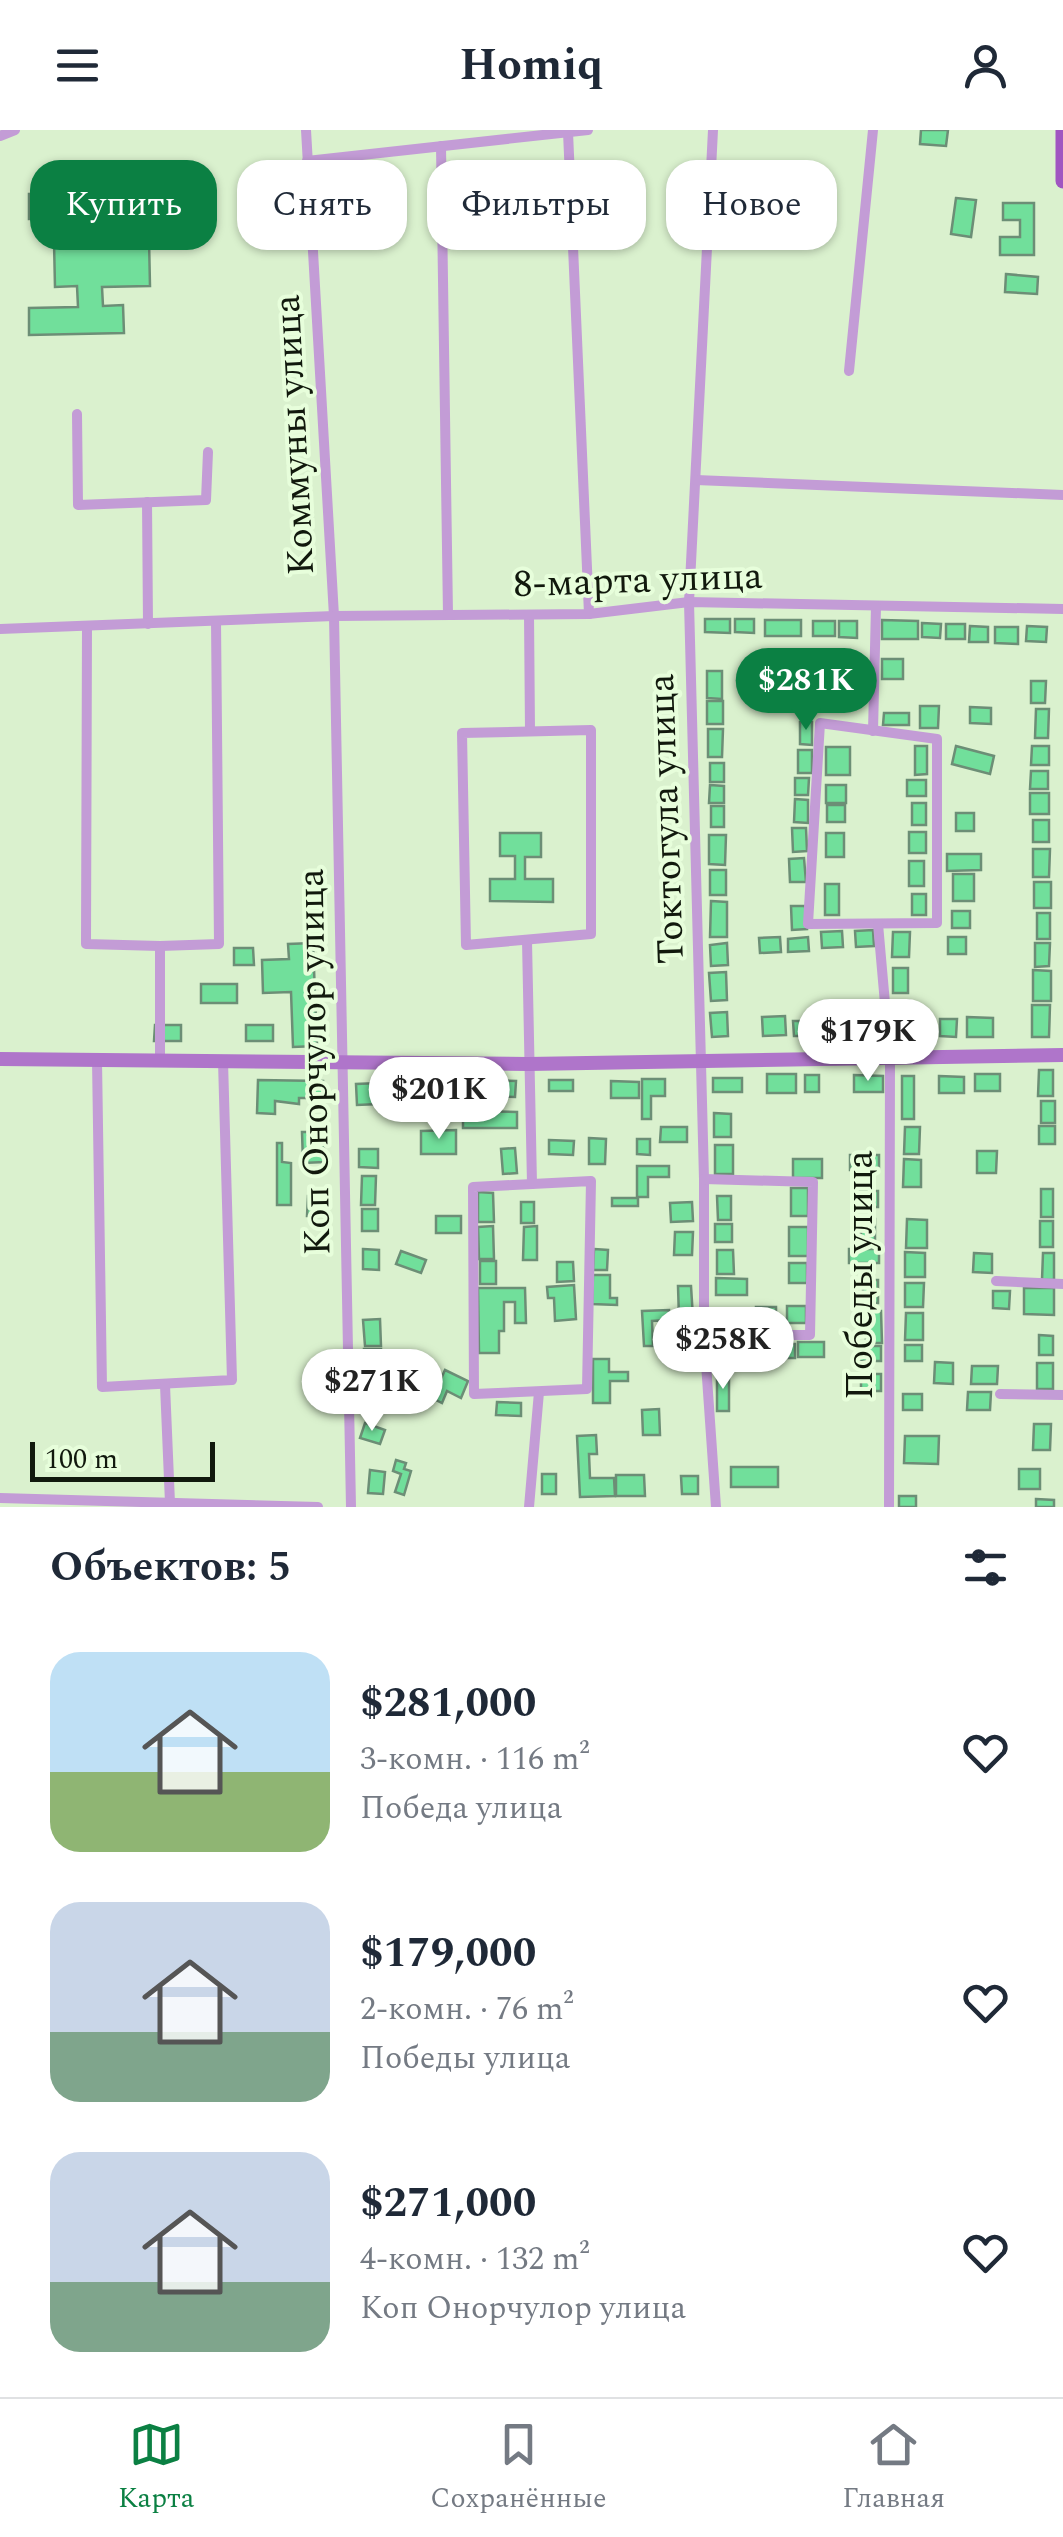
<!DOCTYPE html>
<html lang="ru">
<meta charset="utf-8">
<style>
body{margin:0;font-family:Spectral,serif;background:#f6f6f7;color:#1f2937;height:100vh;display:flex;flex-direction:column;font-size:38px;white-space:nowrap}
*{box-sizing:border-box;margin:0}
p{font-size:32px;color:#747a83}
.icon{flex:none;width:55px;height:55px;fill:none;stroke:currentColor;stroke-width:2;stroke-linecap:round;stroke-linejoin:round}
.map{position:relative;height:1377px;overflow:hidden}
.details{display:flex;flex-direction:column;background:#fff;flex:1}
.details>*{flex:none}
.hud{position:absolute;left:30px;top:30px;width:1005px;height:90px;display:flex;gap:20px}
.scale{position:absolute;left:30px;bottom:25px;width:185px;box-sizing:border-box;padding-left:10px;border:5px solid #11190d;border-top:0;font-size:28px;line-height:35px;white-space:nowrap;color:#11190d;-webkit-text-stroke:8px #e7fedb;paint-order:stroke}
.price{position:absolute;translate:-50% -85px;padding:0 22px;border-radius:35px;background:#fff;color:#222;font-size:32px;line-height:65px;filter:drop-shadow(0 2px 5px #0008)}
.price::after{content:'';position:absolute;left:50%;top:60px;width:30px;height:22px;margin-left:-15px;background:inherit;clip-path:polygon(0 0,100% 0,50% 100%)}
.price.selected{background:#0b8043;color:#fff}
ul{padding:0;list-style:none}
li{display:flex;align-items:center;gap:30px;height:250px;padding:0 50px}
li span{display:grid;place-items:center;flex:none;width:280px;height:200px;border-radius:30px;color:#555}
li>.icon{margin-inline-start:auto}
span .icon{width:120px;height:120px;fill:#fffc;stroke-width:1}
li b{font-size:42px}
h2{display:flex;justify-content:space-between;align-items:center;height:120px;padding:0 50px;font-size:42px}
.chip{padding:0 35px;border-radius:30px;background:#fff;box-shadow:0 2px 8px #0004;font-size:35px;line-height:90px}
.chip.selected{background:#0b8043;color:#fff}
header{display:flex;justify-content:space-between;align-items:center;height:130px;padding:0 50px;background:#fff;font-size:45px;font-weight:700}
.menu{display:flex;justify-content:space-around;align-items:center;height:140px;border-top:2px solid #e0e1e3;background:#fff;font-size:28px;color:#747a83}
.menu a{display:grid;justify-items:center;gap:5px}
.menu .selected{color:#0b8043}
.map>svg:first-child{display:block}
.building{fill:#71df9b;stroke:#6c8e76;stroke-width:2.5}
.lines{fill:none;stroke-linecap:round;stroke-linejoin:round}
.street{stroke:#c39cd6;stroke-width:10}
.secondary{stroke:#af75ca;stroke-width:14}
.primary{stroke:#a056c1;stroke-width:15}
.labels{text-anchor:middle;stroke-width:8;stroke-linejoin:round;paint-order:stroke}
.street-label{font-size:38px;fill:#11190d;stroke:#e7fedb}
</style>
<header><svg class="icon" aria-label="menu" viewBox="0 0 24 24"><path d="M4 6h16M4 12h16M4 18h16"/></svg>Homiq<svg class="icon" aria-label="person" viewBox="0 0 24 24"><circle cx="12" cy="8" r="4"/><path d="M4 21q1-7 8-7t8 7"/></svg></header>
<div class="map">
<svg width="1063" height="1377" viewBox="0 0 1063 1377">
<rect width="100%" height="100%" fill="#daf1ce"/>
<!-- building -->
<g class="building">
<polygon points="921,0 948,0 946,16 920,14"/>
<polygon points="124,62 124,86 101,86 101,110 149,109 150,156 102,157 103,176 123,175 124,203 29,205 29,178 78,177 77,156 55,157 54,112 76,111 76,88 29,89 29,64"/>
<polygon points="956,68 976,70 971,107 951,104"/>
<polygon points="1003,73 1034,73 1034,125 1000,125 1000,107 1020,107 1020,90 1003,90"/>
<polygon points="1006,144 1038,147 1037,164 1005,162"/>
<polygon points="705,489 730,489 730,503 705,502"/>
<polygon points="735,489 754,489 754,503 735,502"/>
<rect x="765" y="490" width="36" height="16"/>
<polygon points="882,490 918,491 918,509 882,509"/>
<rect x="813" y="491" width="22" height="15"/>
<polygon points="839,491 857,491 857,508 839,507"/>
<polygon points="922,493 941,494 940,508 922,507"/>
<rect x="946" y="494" width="19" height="15"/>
<polygon points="970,496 988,497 988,512 969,512"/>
<polygon points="1027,496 1047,497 1046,512 1026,511"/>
<polygon points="995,497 1018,497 1018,514 995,513"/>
<rect x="882" y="529" width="21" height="20"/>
<polygon points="707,541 722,541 722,569 707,568"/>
<polygon points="805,542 825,543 825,577 805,577"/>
<polygon points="837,543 859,544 859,562 837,561"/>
<polygon points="1031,551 1046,551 1045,573 1031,573"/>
<rect x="707" y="571" width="16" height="23"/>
<polygon points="920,576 939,576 938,598 920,598"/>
<polygon points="970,577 991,578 991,594 970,593"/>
<polygon points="1036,579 1049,579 1048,608 1035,608"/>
<polygon points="884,583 909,583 909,595 883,595"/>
<polygon points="800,592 812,592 812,615 800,614"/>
<polygon points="708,599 723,599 722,627 708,627"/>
<polygon points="915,616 927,616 927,644 915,645"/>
<polygon points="956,616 994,626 990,644 952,634"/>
<polygon points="1032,616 1049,616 1049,635 1031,635"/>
<rect x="826" y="617" width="24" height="28"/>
<rect x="798" y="620" width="14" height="23"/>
<rect x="710" y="633" width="14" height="19"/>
<polygon points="1031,641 1048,641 1048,659 1030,659"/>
<polygon points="795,648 809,648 808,665 795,665"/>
<rect x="907" y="650" width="19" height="16"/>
<polygon points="710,655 724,656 724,673 709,673"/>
<rect x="826" y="655" width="20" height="18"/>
<rect x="1030" y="663" width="19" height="21"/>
<polygon points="795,669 808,670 808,693 794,692"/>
<rect x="912" y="673" width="14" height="22"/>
<rect x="827" y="675" width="18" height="17"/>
<rect x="711" y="676" width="13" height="21"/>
<rect x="956" y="683" width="18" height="18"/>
<rect x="1033" y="690" width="16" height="22"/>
<polygon points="792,698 806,698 807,721 793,722"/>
<rect x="909" y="702" width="17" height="21"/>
<polygon points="500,703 541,703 541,727 525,727 525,749 553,749 553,772 490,771 490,749 515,749 515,726 500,726"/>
<rect x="826" y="703" width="18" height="24"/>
<polygon points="709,705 726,705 725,735 709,734"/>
<polygon points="1033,719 1050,719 1049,747 1033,747"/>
<polygon points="947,724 981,724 981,740 947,741"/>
<polygon points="804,728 806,752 790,752 789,729"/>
<rect x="909" y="731" width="15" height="25"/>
<rect x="710" y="740" width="16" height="25"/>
<rect x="953" y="744" width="21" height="27"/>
<rect x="1034" y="752" width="17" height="26"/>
<rect x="825" y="754" width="14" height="31"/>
<rect x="912" y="764" width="14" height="21"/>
<polygon points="711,771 727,772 727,807 710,807"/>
<polygon points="791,776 805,776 807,799 792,800"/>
<rect x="952" y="781" width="18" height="17"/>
<rect x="1037" y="783" width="13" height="26"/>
<polygon points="873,800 874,816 856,817 855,801"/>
<polygon points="842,801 843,817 822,818 821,802"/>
<polygon points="893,802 910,802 909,827 892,827"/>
<polygon points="780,807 781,822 760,823 759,808"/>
<polygon points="808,807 809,821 788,822 788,809"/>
<rect x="948" y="807" width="18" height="17"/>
<polygon points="313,813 317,916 293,917 291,862 263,863 262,830 289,829 288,814"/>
<polygon points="727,813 728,835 711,836 710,815"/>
<polygon points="1035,813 1050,813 1049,836 1035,837"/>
<polygon points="234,818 253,818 254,835 234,835"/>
<rect x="893" y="838" width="15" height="25"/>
<polygon points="1033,840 1051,841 1051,871 1033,871"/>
<polygon points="726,842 727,870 711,871 709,843"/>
<rect x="201" y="854" width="36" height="19"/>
<polygon points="897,871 909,871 909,902 896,902"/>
<polygon points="1032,875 1050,875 1049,907 1032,907"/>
<polygon points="727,882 728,906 712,907 710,883"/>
<polygon points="785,886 786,905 763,906 762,887"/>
<polygon points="967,887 993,888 993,907 967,907"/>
<polygon points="847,888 848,906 827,907 826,889"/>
<polygon points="878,889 879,906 859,907 858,890"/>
<polygon points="940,889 957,889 956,907 940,906"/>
<polygon points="793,891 813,891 813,906 794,906"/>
<polygon points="155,895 181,895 181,911 154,911"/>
<rect x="246" y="895" width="27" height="16"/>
<polygon points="1039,940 1053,940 1053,966 1038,966"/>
<rect x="767" y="944" width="29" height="19"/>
<rect x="975" y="944" width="25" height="17"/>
<rect x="805" y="945" width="14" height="17"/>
<polygon points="854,945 883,946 883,962 854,962"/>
<rect x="902" y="946" width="12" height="43"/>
<polygon points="939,946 964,947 964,963 939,963"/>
<rect x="713" y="948" width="29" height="14"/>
<rect x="463" y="949" width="28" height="14"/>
<polygon points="642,949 665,949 665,966 651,966 651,989 642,989"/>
<polygon points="258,950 323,951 323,979 311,979 311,968 299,968 299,974 275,971 275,984 257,983"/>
<polygon points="494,950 516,951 515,967 493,966"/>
<rect x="549" y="950" width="24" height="11"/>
<polygon points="611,951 639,952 639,968 611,968"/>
<polygon points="432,952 453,952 453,967 433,968"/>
<polygon points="379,953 379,974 357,975 356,954"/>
<rect x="1041" y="971" width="14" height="22"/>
<polygon points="463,981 517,982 517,998 463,998"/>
<polygon points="714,983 731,984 731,1007 714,1007"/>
<rect x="1039" y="996" width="16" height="18"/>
<polygon points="661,997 687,997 687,1012 660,1012"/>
<polygon points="905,997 920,997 919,1024 904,1024"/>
<polygon points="456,1000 456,1024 421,1024 421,1001"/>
<polygon points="302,1002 324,1002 324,1032 303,1033"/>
<polygon points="589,1008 606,1009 605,1034 589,1034"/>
<polygon points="637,1009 650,1009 650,1025 637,1024"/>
<polygon points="549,1010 574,1011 573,1025 549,1024"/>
<polygon points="277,1013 282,1013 282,1032 291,1033 291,1075 277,1075"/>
<rect x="715" y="1015" width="18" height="29"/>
<polygon points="515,1018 517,1043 503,1044 501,1019"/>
<polygon points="359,1019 378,1019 378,1038 359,1037"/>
<polygon points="977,1021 997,1021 996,1043 977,1043"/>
<rect x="850" y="1025" width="29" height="15"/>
<rect x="793" y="1029" width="29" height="19"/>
<polygon points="904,1029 921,1030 921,1057 903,1057"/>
<polygon points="637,1036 669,1036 669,1047 648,1047 648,1067 637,1067"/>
<polygon points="362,1046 376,1046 375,1075 361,1075"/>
<rect x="791" y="1058" width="17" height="28"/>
<rect x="1041" y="1059" width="12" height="28"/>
<rect x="860" y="1061" width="18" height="16"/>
<polygon points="478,1062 493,1063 494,1092 478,1092"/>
<polygon points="308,1066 325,1066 325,1086 307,1086"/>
<polygon points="717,1066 731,1066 731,1090 718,1090"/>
<rect x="612" y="1068" width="26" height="8"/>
<rect x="521" y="1072" width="13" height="21"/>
<polygon points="692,1072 693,1091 671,1092 670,1073"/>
<rect x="362" y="1079" width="16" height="22"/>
<rect x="436" y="1086" width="25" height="17"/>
<rect x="861" y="1089" width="14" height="26"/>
<polygon points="907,1089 927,1090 927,1118 906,1118"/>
<rect x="1040" y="1091" width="13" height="26"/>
<rect x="715" y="1094" width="17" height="18"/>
<polygon points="493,1096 494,1129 479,1129 478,1097"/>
<polygon points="537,1096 537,1130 523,1130 524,1097"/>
<rect x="789" y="1097" width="19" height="29"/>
<polygon points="675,1102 693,1102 692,1125 674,1125"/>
<polygon points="363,1119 379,1120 379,1140 363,1139"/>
<polygon points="594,1119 608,1120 607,1140 593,1140"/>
<rect x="849" y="1119" width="30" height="14"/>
<polygon points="717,1120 733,1120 734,1144 717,1144"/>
<polygon points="401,1121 426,1130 421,1143 396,1134"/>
<polygon points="905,1122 925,1123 925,1147 905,1147"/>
<polygon points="974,1123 992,1124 992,1143 973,1142"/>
<polygon points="1043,1123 1054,1123 1054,1150 1042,1150"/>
<rect x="480" y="1131" width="16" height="23"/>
<polygon points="557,1132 573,1132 574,1151 557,1152"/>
<rect x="789" y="1133" width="18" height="20"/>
<polygon points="593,1145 610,1145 610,1168 617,1168 617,1175 592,1174"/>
<polygon points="716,1148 747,1149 747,1165 716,1165"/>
<rect x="863" y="1150" width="15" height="23"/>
<polygon points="905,1153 924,1153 923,1177 905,1177"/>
<polygon points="574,1155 576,1189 555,1191 554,1168 548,1168 547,1157"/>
<polygon points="678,1156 691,1156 693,1188 679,1188"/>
<polygon points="478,1158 525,1158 526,1193 515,1193 515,1172 504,1172 504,1201 499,1201 499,1223 479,1223"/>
<polygon points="1024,1158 1054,1158 1054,1185 1024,1184"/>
<polygon points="993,1161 1010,1161 1009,1179 993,1178"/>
<rect x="787" y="1176" width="19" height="17"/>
<rect x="756" y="1177" width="20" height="17"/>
<polygon points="669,1180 669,1190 652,1191 653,1216 644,1216 642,1181"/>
<polygon points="865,1181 881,1181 882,1213 866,1213"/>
<polygon points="906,1183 923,1183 923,1210 905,1210"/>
<polygon points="380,1189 381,1216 365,1216 363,1190"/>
<polygon points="1039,1205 1053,1206 1053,1225 1039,1225"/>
<rect x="718" y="1210" width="23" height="15"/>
<rect x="798" y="1212" width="26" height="15"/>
<rect x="772" y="1214" width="23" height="14"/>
<rect x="905" y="1215" width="17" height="16"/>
<rect x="857" y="1216" width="24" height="15"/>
<rect x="364" y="1219" width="17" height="37"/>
<polygon points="593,1229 609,1229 609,1242 628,1242 628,1251 610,1251 610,1273 593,1273"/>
<polygon points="935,1232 953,1233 953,1254 934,1253"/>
<rect x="1037" y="1233" width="16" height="26"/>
<polygon points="972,1236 998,1236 997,1254 971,1254"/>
<polygon points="445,1240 468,1251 461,1268 447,1261 442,1273 432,1268"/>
<rect x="717" y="1242" width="12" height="39"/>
<rect x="861" y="1244" width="20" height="17"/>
<polygon points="366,1259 381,1259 381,1280 366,1281"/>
<polygon points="968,1262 991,1262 990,1280 967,1280"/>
<rect x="903" y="1264" width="19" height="16"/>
<polygon points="497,1272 521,1273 521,1286 496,1285"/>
<polygon points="659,1279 660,1305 643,1305 642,1280"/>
<polygon points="365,1293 385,1300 380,1314 360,1308"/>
<polygon points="1034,1294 1051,1294 1050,1320 1033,1320"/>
<polygon points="596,1305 597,1324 589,1324 590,1348 614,1348 615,1366 580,1367 577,1306"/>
<polygon points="905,1306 939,1306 938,1334 904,1333"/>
<polygon points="396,1330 406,1333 404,1339 411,1341 404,1365 395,1362 401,1344 393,1341"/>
<rect x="731" y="1337" width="47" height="20"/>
<rect x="1019" y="1339" width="21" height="20"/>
<polygon points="370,1340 385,1342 383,1364 368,1363"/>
<rect x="542" y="1344" width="14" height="20"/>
<polygon points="616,1345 644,1345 645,1366 616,1366"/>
<polygon points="681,1346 698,1346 698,1364 682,1364"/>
<rect x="899" y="1366" width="17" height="11"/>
<polygon points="1036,1369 1054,1370 1054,1377 1036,1377"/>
</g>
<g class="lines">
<!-- street -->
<g class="street">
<polyline points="306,0 334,486 351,1377"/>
<polyline points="713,0 689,472 704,1049 704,1205 716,1377"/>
<polyline points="568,2 589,484"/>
<polyline points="0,6 15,0"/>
<polyline points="441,16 448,485"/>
<polyline points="307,31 588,0"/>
<polyline points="849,241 873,0"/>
<polyline points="77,284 78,375 206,370 208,322"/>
<polyline points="696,350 1063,365"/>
<polyline points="147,372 148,494"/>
<polyline points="529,485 530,601"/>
<polyline points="87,496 86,814 160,816 219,814 216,491"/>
<polyline points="0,499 334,486 589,484 689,472 1063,479"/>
<polygon points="820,593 937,609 937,793 808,794"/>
<polygon points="591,600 591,804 466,815 462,603"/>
<polyline points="873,601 876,476"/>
<polyline points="878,794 890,930 889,1377"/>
<polyline points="527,811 532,1054"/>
<polyline points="97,930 102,1257 232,1250 223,931"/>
<polyline points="160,931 160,816"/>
<polygon points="591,1051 587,1259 474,1264 473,1057"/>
<polyline points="996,1151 1063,1154"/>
<polyline points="704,1205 810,1205 813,1052 704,1049"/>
<polyline points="165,1255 170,1373"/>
<polyline points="1000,1264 1063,1265"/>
<polyline points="0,1368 318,1377"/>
<polyline points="529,1377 539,1262"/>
</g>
<!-- secondary -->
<polyline class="secondary" points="0,929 528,934 1063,925"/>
<!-- primary -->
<polyline class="primary" points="1063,0 1063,51"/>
</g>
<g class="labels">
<!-- street labels -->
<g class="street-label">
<text transform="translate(293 305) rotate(-93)" y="13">Коммуны улица</text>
<text transform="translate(638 449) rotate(-2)" y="13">8-марта улица</text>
<text transform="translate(665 689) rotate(-92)" y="13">Токтогула улица</text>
<text transform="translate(313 932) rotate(-91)" y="13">Коп Онорчулор улица</text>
<text transform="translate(859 1145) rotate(-90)" y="13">Победы улица</text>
</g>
</g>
</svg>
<div class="scale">100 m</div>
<b class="price selected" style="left:806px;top:603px">$281K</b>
<b class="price" style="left:868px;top:954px">$179K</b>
<b class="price" style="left:439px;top:1012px">$201K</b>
<b class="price" style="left:723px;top:1262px">$258K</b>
<b class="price" style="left:372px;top:1304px">$271K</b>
<div class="hud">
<a class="chip selected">Купить</a>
<a class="chip">Снять</a>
<a class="chip">Фильтры</a>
<a class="chip">Новое</a>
</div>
</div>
<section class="details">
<h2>Объектов: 5<svg class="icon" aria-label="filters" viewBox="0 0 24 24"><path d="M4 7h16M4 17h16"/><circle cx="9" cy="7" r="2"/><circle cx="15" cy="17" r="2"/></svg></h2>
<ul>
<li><span style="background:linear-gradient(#bfe0f5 60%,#8fb573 0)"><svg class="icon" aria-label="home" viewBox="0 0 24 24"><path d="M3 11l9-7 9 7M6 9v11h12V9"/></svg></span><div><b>$281,000</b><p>3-комн. · 116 m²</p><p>Победа улица</p></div><svg class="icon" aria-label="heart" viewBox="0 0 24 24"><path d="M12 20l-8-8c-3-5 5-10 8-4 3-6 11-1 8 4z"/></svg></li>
<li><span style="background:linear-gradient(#c9d6e8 65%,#7fa58c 0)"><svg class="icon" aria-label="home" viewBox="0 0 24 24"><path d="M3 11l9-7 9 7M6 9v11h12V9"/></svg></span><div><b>$179,000</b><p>2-комн. · 76 m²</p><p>Победы улица</p></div><svg class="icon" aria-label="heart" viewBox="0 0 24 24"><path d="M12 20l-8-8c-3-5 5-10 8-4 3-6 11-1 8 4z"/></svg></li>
<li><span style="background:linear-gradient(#c9d6e8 65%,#7fa58c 0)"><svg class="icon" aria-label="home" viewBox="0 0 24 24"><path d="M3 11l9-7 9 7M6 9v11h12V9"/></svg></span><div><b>$271,000</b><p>4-комн. · 132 m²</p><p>Коп Онорчулор улица</p></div><svg class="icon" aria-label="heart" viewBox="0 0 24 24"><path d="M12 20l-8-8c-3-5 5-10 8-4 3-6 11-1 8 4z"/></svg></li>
</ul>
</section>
<nav class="menu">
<a class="selected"><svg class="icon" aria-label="map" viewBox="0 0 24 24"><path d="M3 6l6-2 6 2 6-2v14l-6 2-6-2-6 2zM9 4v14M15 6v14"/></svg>Карта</a>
<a><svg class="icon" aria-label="saved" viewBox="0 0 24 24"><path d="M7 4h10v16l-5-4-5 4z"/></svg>Сохранённые</a>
<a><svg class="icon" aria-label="home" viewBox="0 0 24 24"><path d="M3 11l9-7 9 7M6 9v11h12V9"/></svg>Главная</a>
</nav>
